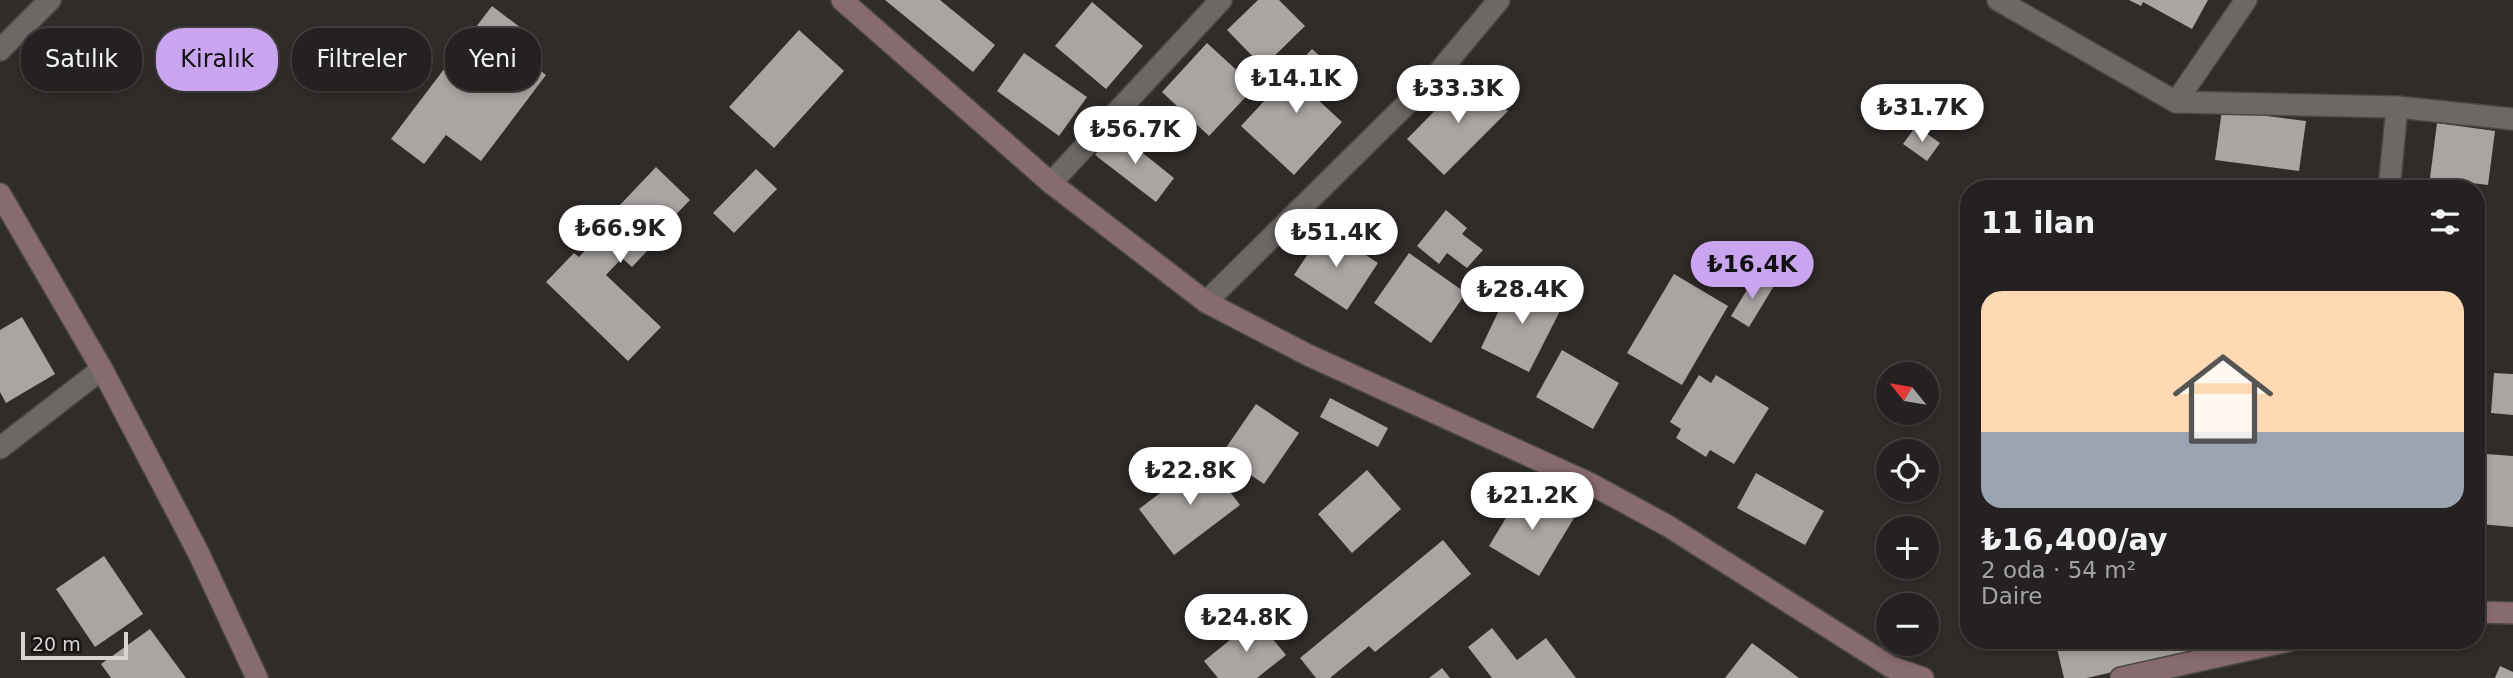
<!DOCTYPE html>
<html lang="tr">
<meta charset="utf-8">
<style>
body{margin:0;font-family:"DejaVu Sans",sans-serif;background:#2c2929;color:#f1f3f6;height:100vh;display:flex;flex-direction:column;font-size:26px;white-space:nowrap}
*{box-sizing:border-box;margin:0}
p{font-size:23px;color:#a3a3a5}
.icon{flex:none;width:38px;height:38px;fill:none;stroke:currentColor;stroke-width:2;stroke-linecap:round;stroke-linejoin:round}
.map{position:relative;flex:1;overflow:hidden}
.drawer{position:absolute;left:1960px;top:180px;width:525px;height:469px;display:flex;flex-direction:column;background:#242120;border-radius:28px;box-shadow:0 4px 10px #0003,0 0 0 2px #413e3e}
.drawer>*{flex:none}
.top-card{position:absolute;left:21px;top:28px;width:665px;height:63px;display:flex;gap:14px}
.needle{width:46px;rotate:300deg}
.tools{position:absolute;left:1876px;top:362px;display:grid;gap:14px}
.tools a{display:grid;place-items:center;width:63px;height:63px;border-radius:50%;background:#242120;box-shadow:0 4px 10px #0003,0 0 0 2px #413e3e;font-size:35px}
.scale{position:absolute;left:21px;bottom:18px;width:107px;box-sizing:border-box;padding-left:7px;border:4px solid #d7d4d3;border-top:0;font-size:19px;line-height:24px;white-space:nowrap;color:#d7d4d3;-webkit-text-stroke:5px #171514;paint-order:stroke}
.price{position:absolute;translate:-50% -60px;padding:0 16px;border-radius:24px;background:#fff;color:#222;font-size:23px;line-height:46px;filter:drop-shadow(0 2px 4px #0008)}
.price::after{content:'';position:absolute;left:50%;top:42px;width:21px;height:16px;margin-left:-10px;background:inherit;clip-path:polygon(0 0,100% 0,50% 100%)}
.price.selected{background:#c8a5ee;color:#111}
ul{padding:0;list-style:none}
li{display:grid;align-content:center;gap:14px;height:371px;padding:0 21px}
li+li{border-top:2px solid #413e3e}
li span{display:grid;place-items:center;height:217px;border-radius:21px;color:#555}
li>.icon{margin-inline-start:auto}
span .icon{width:126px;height:126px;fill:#fffc;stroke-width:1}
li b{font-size:30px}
h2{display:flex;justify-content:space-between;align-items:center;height:84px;padding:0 21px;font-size:30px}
.pill{padding:0 24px;border-radius:28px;background:#242120;box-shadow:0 4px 10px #0003,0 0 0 2px #413e3e;font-size:24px;line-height:63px}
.pill.selected{background:#c8a5ee;color:#111}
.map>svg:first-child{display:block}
.building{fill:#aaa5a2}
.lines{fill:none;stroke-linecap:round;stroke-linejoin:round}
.street-casing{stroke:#4a4745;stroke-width:24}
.secondary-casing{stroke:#4a4745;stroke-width:24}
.street{stroke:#6d6866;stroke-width:21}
.secondary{stroke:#886b6e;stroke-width:21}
</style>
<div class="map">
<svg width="2513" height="678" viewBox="0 0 2513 678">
<rect width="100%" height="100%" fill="#302c2a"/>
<!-- building -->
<g class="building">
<polygon points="885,0 940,0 995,45 973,72"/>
<polygon points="1258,0 1279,0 1305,26 1263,67 1227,30"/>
<polygon points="2129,0 2208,0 2192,29 2143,2 2141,6"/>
<polygon points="1092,2 1143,46 1106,89 1055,46"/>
<polygon points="492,6 525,31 511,48 546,75 481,161 446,135 424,164 391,139"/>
<polygon points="799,30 844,71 774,148 729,107"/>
<polygon points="1207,43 1255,87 1209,136 1162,92"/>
<polygon points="1312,49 1338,72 1315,97 1342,122 1294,175 1241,126"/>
<polygon points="1024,53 1087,97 1059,136 997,91"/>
<polygon points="1471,74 1508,111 1444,175 1407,139"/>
<polygon points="2222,110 2306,121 2299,171 2215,160"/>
<polygon points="2437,123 2495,131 2488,185 2430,178"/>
<polygon points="1916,126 1940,143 1927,161 1903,144"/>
<polygon points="1114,130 1174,178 1156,202 1095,155"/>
<polygon points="656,167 690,200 659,232 662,235 632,267 622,258 606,275 661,327 628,361 546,282 574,253 579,257 604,231 599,227"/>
<polygon points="756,169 777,189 734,233 713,213"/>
<polygon points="1446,210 1467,228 1462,234 1483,250 1467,268 1447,253 1439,264 1417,246"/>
<polygon points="1325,228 1378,263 1347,310 1294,275"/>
<polygon points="1409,253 1466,293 1431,343 1374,303"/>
<polygon points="1674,274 1728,306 1682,385 1627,353"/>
<polygon points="1756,275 1774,286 1749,327 1731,316"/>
<polygon points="1513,281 1563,305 1529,372 1481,348"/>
<polygon points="22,317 55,374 6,403 0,392 0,330"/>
<polygon points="1562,350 1619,383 1593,429 1536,397"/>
<polygon points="2494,373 2513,374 2513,415 2491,413"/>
<polygon points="1699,375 1711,383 1716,375 1769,408 1734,464 1710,450 1706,457 1676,438 1681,429 1670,422"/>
<polygon points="1330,398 1388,428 1378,447 1320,417"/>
<polygon points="1256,404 1299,433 1264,484 1221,455"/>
<polygon points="2486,454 2513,456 2513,527 2480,524"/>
<polygon points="1205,459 1240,505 1174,555 1139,509"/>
<polygon points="1367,470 1401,509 1352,553 1318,514"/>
<polygon points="1756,473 1824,511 1805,545 1737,508"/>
<polygon points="1524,488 1574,518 1539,576 1489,546"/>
<polygon points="1443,540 1471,574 1375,652 1369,646 1330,678 1316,678 1300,658"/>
<polygon points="104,556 143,614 95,647 56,589"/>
<polygon points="1256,619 1286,655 1257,678 1218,678 1204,661"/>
<polygon points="1492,628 1517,660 1546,638 1576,678 1492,678 1468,647"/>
<polygon points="150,629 186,678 111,678 101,664"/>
<polygon points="2055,640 2241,640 2242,642 2087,678 2064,678"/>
<polygon points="1752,643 1799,678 1725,678"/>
<polygon points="2500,666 2513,672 2513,678 2495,678"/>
<polygon points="1442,668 1450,678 1429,678"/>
</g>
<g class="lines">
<!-- street casing -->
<g class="street-casing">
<g id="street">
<polyline points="1998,0 2176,102 2246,0"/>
<polyline points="0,50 50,0"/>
<polyline points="2176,102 2397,107 2513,119"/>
<polyline points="1051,183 1221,0"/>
<polyline points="2389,189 2397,107"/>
<polyline points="1206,302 1438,73 1499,0"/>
<polyline points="0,448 102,369"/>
</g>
</g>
<!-- secondary casing -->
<g class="secondary-casing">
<g id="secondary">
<polyline points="842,0 1051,183 1206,302 1308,355 1589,483 1668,526 1891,667 1923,678"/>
<polyline points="0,194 102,369 198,552 257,678"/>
<polyline points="2476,612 2513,613"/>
<polyline points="2121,678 2293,640"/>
</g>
</g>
<!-- street -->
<use href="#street" class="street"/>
<!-- secondary -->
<use href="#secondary" class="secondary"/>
</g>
</svg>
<div class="tools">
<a><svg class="needle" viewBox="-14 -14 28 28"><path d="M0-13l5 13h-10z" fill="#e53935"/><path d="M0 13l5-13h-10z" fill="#a3a3a5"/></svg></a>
<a><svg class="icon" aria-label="locate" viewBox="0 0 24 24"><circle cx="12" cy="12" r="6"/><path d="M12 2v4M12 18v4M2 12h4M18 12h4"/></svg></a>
<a>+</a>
<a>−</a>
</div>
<div class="scale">20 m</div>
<b class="price" style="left:1296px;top:115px">₺14.1K</b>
<b class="price" style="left:1458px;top:125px">₺33.3K</b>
<b class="price" style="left:1922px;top:144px">₺31.7K</b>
<b class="price" style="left:1135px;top:166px">₺56.7K</b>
<b class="price" style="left:620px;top:265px">₺66.9K</b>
<b class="price" style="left:1336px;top:269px">₺51.4K</b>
<b class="price selected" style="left:1752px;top:301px">₺16.4K</b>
<b class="price" style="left:1522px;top:326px">₺28.4K</b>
<b class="price" style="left:1190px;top:507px">₺22.8K</b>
<b class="price" style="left:1532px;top:532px">₺21.2K</b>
<b class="price" style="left:1246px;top:654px">₺24.8K</b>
<div class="top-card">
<a class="pill">Satılık</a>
<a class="pill selected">Kiralık</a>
<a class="pill">Filtreler</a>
<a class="pill">Yeni</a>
</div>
<section class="drawer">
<h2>11 ilan<svg class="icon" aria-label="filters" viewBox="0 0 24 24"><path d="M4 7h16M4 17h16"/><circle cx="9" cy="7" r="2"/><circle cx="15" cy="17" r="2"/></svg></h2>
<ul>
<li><span style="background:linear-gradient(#ffd9b3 65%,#9aa5b1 0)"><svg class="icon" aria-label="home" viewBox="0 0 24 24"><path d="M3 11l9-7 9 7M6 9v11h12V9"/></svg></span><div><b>₺16,400/ay</b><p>2 oda · 54 m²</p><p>Daire</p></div></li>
</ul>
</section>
</div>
